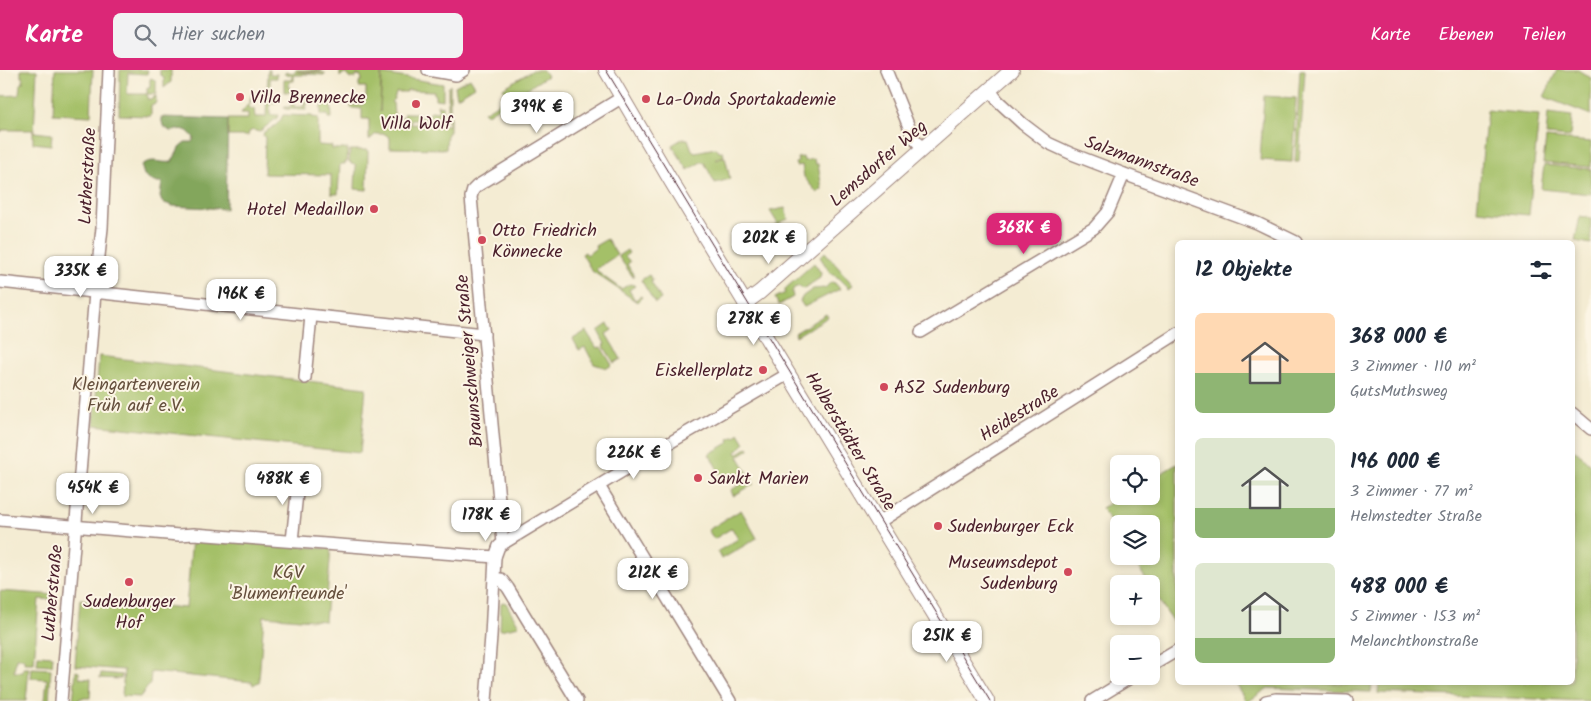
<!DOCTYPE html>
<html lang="de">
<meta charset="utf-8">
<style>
body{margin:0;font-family:Kalam,sans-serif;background:#f2f2f3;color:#1f2937;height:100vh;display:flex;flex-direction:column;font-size:19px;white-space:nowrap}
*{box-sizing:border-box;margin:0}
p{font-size:16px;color:#747a83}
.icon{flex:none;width:28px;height:28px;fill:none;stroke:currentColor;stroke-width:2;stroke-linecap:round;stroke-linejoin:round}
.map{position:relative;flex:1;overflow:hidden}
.drawer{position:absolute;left:1175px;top:170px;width:400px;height:445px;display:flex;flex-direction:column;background:#fff;border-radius:8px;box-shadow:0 2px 8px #0003}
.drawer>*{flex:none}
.fabs{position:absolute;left:1110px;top:385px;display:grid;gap:10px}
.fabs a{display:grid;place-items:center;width:50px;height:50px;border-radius:8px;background:#fff;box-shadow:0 2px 8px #0003;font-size:25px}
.price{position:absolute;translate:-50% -42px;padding:0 11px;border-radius:10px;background:#fff;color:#222;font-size:16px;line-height:32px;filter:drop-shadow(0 1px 2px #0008)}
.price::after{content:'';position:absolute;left:50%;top:30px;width:15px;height:11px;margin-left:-8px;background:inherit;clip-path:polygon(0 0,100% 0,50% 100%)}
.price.on{background:#db2777;color:#fff}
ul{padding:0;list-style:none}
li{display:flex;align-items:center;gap:15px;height:125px;padding:0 20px}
li span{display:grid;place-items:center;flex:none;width:140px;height:100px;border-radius:8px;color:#555}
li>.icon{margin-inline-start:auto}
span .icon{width:60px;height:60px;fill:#fffc;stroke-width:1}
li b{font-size:21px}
h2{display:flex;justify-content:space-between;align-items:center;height:60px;padding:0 20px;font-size:21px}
header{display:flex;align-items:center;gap:30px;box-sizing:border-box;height:70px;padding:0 25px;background:#db2777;color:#fff}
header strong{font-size:24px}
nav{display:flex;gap:28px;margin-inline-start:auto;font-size:18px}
.search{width:350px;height:45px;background:#f2f2f3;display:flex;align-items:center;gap:12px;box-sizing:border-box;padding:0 18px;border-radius:8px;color:#747a83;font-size:19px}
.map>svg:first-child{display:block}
.green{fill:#a4c067;stroke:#777049}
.forest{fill:#83a65c;stroke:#666244}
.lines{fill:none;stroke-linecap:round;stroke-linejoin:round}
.minor-casing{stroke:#9f867f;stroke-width:14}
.tertiary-casing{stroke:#9f867f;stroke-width:16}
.minor{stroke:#fff;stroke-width:11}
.tertiary{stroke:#fff;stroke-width:14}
.tram{stroke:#4a1f2b;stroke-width:1}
.poi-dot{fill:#d1495b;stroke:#fcf5e5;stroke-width:2}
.labels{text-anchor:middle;stroke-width:4;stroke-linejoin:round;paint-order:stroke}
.poi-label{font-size:18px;fill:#4a1f2b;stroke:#fcf5e5;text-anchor:start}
.street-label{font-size:18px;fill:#4a1f2b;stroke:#fcf5e5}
.park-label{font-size:18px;fill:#654f3d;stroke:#fcf5e5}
</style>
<header>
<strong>Karte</strong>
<div class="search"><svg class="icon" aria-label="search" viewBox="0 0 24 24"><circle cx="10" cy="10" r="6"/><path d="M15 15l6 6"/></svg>Hier suchen</div>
<nav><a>Karte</a><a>Ebenen</a><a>Teilen</a></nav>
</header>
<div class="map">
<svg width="1591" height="631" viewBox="0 0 1591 631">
<rect width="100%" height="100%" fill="#fcf5e5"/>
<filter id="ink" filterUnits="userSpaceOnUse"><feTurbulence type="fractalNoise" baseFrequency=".02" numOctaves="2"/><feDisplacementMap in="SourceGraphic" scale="10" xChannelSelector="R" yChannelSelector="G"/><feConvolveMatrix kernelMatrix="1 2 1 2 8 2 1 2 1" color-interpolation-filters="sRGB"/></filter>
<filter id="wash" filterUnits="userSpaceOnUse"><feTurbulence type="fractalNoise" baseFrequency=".0096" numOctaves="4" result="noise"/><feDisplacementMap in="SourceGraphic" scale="20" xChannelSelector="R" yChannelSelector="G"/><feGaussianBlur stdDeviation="1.12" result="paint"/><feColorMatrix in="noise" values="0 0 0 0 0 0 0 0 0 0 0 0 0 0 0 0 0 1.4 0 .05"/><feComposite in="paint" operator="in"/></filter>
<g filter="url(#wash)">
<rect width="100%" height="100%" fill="#f4ecd3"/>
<!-- green -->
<g class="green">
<polygon points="21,0 37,0 34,62 52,64 51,75 33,73 33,60 3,60 0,63 0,26 19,25 20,14 23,13 23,7 21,7"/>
<polygon points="55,0 93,0 91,46 53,44"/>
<polygon points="120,0 148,0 147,4 128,3 127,24 147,24 147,29 154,29 154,26 156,26 156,32 154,35 151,35 151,46 119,45"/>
<polygon points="160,0 171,0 171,12 164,18 164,8 160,4"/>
<polygon points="268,0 270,0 270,4 277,4 277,8 270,8 270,30 276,30 276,33 270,33 270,45 278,45 277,48 259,62 253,60 249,62 248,66 228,66 228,49 248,49 248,43 241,43 249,33 252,23 260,23 260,27 252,28 248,39 254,39 255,47 266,47"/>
<polygon points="295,0 322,0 322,1 297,2 325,3 325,5 303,4 303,5 294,5 294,11 291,11 289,14 289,18 291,22 284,22 284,10 292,10 292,5 284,4 286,2 295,3"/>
<path d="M340,0H361L381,3L380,42L382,4L443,14V30L435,29V25H434V21L407,20V22H396L394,29L391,32L393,33L394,44L400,48L404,47L405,43H418V46L428,47L431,41L437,42L439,40L437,35L443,36V43C433,52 422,50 410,50V54L448,55V17L450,15V62L447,63L446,79L390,78V68L385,64H376L369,70V49H362V39L351,38V35H363V29H366V17H359V12L362,10L361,6L357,5L355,8H349L346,4H343L340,7Z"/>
<polygon points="533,0 543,0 547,6 486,45 484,42 508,27 503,18"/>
<polygon points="1300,0 1305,0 1299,92 1295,92"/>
<polygon points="1557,0 1578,0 1591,8 1591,45 1544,27"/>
<polygon points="152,8 156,12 156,24 147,24 147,18 150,18 150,9"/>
<polygon points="470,8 475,16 457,27 455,16"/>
<polygon points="1264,26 1296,28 1292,92 1260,90"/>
<polygon points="304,28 308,28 306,40 285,39 284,37 291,37 291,30 294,30 294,37 304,37"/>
<polygon points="323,33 329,33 331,35 332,48 328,48 328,45 321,45 321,37"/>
<polygon points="1487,40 1539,45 1529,145 1477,140"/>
<polygon points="1548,43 1572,46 1570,67 1546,65"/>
<path d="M283,45L312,46V47L318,48V75L332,76V79H348L347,92H345V94H340L338,124H331V105L264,104L265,67L263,66L264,62C273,57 279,55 283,45Z"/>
<polygon points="1546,68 1591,72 1591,97 1543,93"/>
<polygon points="682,69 688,69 692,80 695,82 716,78 719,82 723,82 724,86 715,89 716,90 725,87 730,109 715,113 704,92 701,92 688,100 672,75"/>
<polygon points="350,80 368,80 367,120 355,119 356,95 351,94 351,92 349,92"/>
<polygon points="803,87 804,91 814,89 815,94 818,94 822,119 817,123 804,107 802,95 796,96 795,93 798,92 797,88"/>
<polygon points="1544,95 1591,99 1591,124 1541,119"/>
<polygon points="785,138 788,149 779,153 787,163 779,170 770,159 778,154 770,141"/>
<polygon points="1580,146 1591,148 1591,174 1575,171"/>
<polygon points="607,169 617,185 596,199 600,204 621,219 630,214 634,215 635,216 629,220 635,230 641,226 642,228 637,232 592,201 582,184 585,182 587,185 596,178 595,176"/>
<polygon points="627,180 629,183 625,186 630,192 627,194 634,206 633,207 618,186"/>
<polygon points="825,182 853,215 849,218 839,208 831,204 820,187"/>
<polygon points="814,193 821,203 820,208 803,219 800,216 794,218 792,222 793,227 779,235 775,228 785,223 785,219"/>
<polygon points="649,205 653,211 651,212 661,229 655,233 641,210"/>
<polygon points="831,212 835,213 840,219 804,237 800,231 803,226 813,219 825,218"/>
<polygon points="826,244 828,247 796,266 795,263"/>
<polygon points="608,254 612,260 606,264 621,289 614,293 603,275 605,274 598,261"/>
<polygon points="586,261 597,278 601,277 612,295 607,298 594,294 585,277 579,280 573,269"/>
<polygon points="99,286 366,318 360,383 94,355"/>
<polygon points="739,363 745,373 736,382 737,384 748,377 749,379 738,386 754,414 733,426 731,420 741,414 736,406 725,412 709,384 730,372 729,369 734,367 736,367"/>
<polygon points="1573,378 1591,395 1591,631 1378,623 1379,613 1572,612"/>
<polygon points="1177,394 1177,559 1151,517 1151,514 1149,514 1131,486 1151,486 1151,454 1119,454 1119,466 1102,438 1122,426 1151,426 1151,409"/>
<polygon points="741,440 757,468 722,489 718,481 738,469 732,458 714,469 708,460"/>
<polygon points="192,468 331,479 325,551 264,546 259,609 260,611 253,615 252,612 151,602 150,614 140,627 122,626 124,600 75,596 80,529 186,538"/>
<polygon points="0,521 57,525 57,530 39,529 34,593 24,593 24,588 16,588 14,602 23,602 23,598 29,598 26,631 0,631"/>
<polygon points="503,532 506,533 519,556 500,560 501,533"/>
<polygon points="38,585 53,586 52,595 37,594"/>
<polygon points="32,598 51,599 49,631 45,631 47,609 31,608"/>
<polygon points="76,601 79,602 79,608 91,609 90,628 80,628 79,631 73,631"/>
<polygon points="101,603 122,605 121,609 100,608"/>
<polygon points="1235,613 1372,613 1371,622 1268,618 1249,631 1246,631"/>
</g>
<!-- forest -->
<path class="forest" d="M161,47L228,49L226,139L173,136L162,132L160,127L162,112H154L144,105L141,95C154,87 159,94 172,92C174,86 178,83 179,77L185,72H192L194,68C186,57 182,59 170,61L163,56Z"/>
</g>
<g filter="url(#ink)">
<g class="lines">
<!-- minor casing -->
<g class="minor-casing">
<g id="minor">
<polyline points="428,0 456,5 464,0"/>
<polyline points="886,0 913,67 923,79"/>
<polyline points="990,20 998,31 1023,54 1048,73 1072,84 1124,104 1257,153 1296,172"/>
<polyline points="0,212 484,264"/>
<polyline points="921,262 1094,158 1108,142 1124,104"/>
<polyline points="305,308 311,246"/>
<polyline points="1572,343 1591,359"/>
<polyline points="599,416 730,631"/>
<polyline points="0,450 179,465 194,464 495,487"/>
<polyline points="879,452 1178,263"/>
<polyline points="292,471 299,404"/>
<polyline points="503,473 471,127 473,120 477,116 621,28"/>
<polyline points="494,509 501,509 508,518 577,631"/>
<polyline points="1151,596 1178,580"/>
<polyline points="61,631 95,223 102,158 109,0"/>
<polyline points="486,631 491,566 495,487 499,476 659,379 788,304"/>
<polyline points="1092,631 1133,606"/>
<polyline points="1266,631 1276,629 1347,631"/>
</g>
</g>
<!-- tertiary casing -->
<g class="tertiary-casing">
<g id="tertiary">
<polyline points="606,0 671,111 987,631"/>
<polyline points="745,233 760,222 1012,0"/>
</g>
</g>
<!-- minor -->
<use href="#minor" class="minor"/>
<!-- tertiary -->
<use href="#tertiary" class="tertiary"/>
<!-- tram -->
<polyline class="tram" points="606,0 990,631"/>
</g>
</g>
<!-- markers -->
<g class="poi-dot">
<circle cx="240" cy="27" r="5"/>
<circle cx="646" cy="29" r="5"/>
<circle cx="416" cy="34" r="5"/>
<circle cx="374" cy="139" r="5"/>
<circle cx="482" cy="170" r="5"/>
<circle cx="763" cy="300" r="5"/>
<circle cx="884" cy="317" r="5"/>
<circle cx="698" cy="408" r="5"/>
<circle cx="938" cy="456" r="5"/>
<circle cx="1068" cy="502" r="5"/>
<circle cx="129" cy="512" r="5"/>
</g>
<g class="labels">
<!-- poi labels -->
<g class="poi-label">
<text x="250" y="33">Villa Brennecke</text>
<text x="656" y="35">La-Onda Sportakademie</text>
<text x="416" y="59" text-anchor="middle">Villa Wolf</text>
<text x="364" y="145" text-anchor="end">Hotel Medaillon</text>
<text x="492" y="166">Otto Friedrich<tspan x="492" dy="21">Könnecke</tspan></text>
<text x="753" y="306" text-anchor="end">Eiskellerplatz</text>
<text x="894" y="323">ASZ Sudenburg</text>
<text x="708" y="414">Sankt Marien</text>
<text x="948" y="462">Sudenburger Eck</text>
<text x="1058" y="498" text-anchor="end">Museumsdepot<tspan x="1058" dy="21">Sudenburg</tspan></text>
<text x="129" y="537" text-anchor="middle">Sudenburger<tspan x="129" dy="21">Hof</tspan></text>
</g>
<!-- street labels -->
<g class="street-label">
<text transform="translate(1142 91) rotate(20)" y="6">Salzmannstraße</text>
<text transform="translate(878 93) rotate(-41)" y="6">Lemsdorfer Weg</text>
<text transform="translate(87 106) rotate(-87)" y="6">Lutherstraße</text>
<text transform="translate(469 291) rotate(-95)" y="6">Braunschweiger Straße</text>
<text transform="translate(1019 343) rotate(-32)" y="6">Heidestraße</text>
<text transform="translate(851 371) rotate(59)" y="6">Halberstädter Straße</text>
<text transform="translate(52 523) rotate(-85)" y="6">Lutherstraße</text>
</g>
<!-- park labels -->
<g class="park-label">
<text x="136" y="320">Kleingartenverein<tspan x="136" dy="21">Früh auf e.V.</tspan></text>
<text x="288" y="508">KGV<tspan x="288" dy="21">'Blumenfreunde'</tspan></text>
</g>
</g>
</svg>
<div class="fabs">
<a><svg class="icon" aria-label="locate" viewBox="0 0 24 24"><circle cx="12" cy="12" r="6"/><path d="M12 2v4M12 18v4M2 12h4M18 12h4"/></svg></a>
<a><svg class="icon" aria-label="layers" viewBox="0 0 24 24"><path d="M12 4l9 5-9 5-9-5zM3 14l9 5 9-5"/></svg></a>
<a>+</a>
<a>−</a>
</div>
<b class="price" style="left:537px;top:64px">399K €</b>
<b class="price on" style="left:1024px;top:185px">368K €</b>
<b class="price" style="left:769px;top:195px">202K €</b>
<b class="price" style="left:81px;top:228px">335K €</b>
<b class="price" style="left:241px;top:251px">196K €</b>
<b class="price" style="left:754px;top:276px">278K €</b>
<b class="price" style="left:634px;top:410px">226K €</b>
<b class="price" style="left:283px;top:436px">488K €</b>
<b class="price" style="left:93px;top:445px">454K €</b>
<b class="price" style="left:486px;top:472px">178K €</b>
<b class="price" style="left:653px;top:530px">212K €</b>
<b class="price" style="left:947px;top:593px">251K €</b>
<section class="drawer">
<h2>12 Objekte<svg class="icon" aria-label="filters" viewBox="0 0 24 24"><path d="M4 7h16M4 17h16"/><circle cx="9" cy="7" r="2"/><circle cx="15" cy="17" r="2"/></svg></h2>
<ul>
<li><span style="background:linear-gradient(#ffd9b3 60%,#8fb573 0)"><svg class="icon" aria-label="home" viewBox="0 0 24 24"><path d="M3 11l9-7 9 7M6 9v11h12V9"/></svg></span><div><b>368 000 €</b><p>3 Zimmer · 110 m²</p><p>GutsMuthsweg</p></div></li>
<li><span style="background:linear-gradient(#dfe7d0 70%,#8fb573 0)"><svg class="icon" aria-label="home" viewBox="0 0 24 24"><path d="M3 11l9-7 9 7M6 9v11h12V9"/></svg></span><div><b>196 000 €</b><p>3 Zimmer · 77 m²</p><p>Helmstedter Straße</p></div></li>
<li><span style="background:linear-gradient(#dfe7d0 75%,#8fb573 0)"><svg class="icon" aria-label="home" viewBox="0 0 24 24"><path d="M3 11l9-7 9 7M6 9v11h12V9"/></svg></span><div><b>488 000 €</b><p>5 Zimmer · 153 m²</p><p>Melanchthonstraße</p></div></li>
</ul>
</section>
</div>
